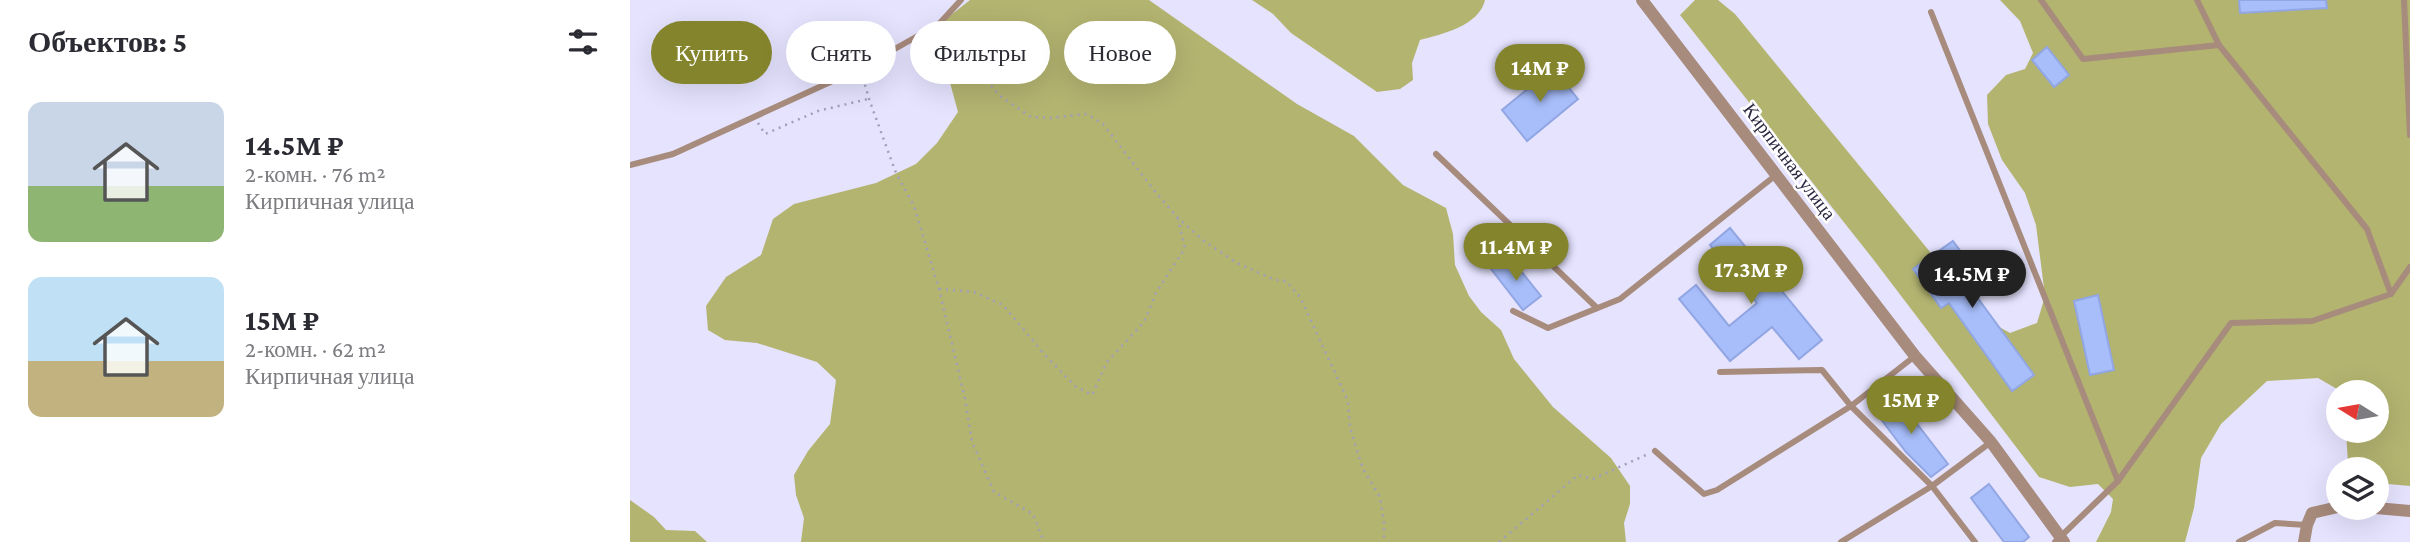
<!DOCTYPE html>
<html lang="ru">
<meta charset="utf-8">
<style>
body{margin:0;font-family:"Crimson Pro",serif;background:#f2f2f3;color:#2b2b33;height:100vh;display:flex;flex-direction:column;font-size:26px;white-space:nowrap}
*{box-sizing:border-box;margin:0}
p{font-size:23px;color:#7c7c81}
.icon{flex:none;width:38px;height:38px;fill:none;stroke:currentColor;stroke-width:2;stroke-linecap:round;stroke-linejoin:round}
.map{position:relative;flex:1;overflow:hidden}
.drawer{display:flex;flex-direction:column;background:#fff;width:630px}
.drawer>*{flex:none}
.top-card{position:absolute;left:21px;top:21px;width:665px;height:63px;display:flex;gap:14px}
.needle{width:46px;rotate:281deg}
.controls{position:absolute;left:1696px;top:380px;display:grid;gap:14px}
.controls a{display:grid;place-items:center;width:63px;height:63px;border-radius:50%;background:#fff;box-shadow:0 7px 28px #0002;font-size:35px}
.price{position:absolute;translate:-50% -60px;padding:0 16px;border-radius:24px;background:#84842d;color:#fff;font-size:23px;line-height:46px;filter:drop-shadow(0 2px 4px #0008)}
.price::after{content:'';position:absolute;left:50%;top:42px;width:21px;height:16px;margin-left:-10px;background:inherit;clip-path:polygon(0 0,100% 0,50% 100%)}
.price.on{background:#222;color:#fff}
ul{padding:0;list-style:none}
li{display:flex;align-items:center;gap:21px;height:175px;padding:0 28px}
li span{display:grid;place-items:center;flex:none;width:196px;height:140px;border-radius:14px;color:#555}
li>.icon{margin-inline-start:auto}
span .icon{width:84px;height:84px;fill:#fffc;stroke-width:1}
li b{font-size:30px}
h2{display:flex;justify-content:space-between;align-items:center;height:84px;padding:0 28px;font-size:30px}
.chip{padding:0 24px;border-radius:32px;background:#fff;box-shadow:0 7px 28px #0002;font-size:24px;line-height:63px}
.chip.on{background:#84842d;color:#fff}
main{display:flex;flex:1;min-height:0}
.map>svg:first-child{display:block}
.forest{fill:#b3b470}
.building{fill:#a8befb;stroke:#91a6e2;stroke-width:2}
.lines{fill:none;stroke-linecap:round;stroke-linejoin:round}
.path{stroke:#a29fba;stroke-width:2.5;stroke-dasharray:2 5;stroke-linecap:butt}
.lane{stroke:#a78b7c;stroke-width:6}
.street{stroke:#a78b7c;stroke-width:12}
.labels{text-anchor:middle;stroke-width:5;stroke-linejoin:round;paint-order:stroke}
.street-label{font-size:19px;fill:#2b2841;stroke:#fff}
</style>
<main>
<section class="drawer">
<h2>Объектов: 5<svg class="icon" aria-label="filters" viewBox="0 0 24 24"><path d="M4 7h16M4 17h16"/><circle cx="9" cy="7" r="2"/><circle cx="15" cy="17" r="2"/></svg></h2>
<ul>
<li><span style="background:linear-gradient(#c9d6e8 60%,#8fb573 0)"><svg class="icon" aria-label="home" viewBox="0 0 24 24"><path d="M3 11l9-7 9 7M6 9v11h12V9"/></svg></span><div><b>14.5M ₽</b><p>2-комн. · 76 m²</p><p>Кирпичная улица</p></div></li>
<li><span style="background:linear-gradient(#bfe0f5 60%,#c2b280 0)"><svg class="icon" aria-label="home" viewBox="0 0 24 24"><path d="M3 11l9-7 9 7M6 9v11h12V9"/></svg></span><div><b>15M ₽</b><p>2-комн. · 62 m²</p><p>Кирпичная улица</p></div></li>
</ul>
</section>
<div class="map">
<svg width="1780" height="542" viewBox="0 0 1780 542">
<rect width="100%" height="100%" fill="#e5e3fe"/>
<!-- forest -->
<g class="forest">
<polygon points="340,0 519,0 667,104 724,136 773,185 816,208 823,234 825,265 839,296 851,312 871,330 884,359 923,407 981,458 1000,486 1000,504 994,523 996,542 171,542 174,518 166,495 164,475 178,451 200,424 206,380 187,362 127,343 95,340 78,330 76,306 96,277 131,255 143,219 164,204 246,183 286,164 307,143 328,112 319,79 305,54 312,22"/>
<path d="M622,0H855C849,26 812,34 790,40L782,63L783,80L770,89L747,92L661,33L643,14Z"/>
<polygon points="1065,0 1088,0 1105,14 1355,319 1380,333 1407,323 1415,296 1406,225 1395,193 1372,160 1358,124 1357,95 1376,75 1395,69 1403,53 1390,21 1370,0 1780,0 1780,486 1747,483 1746,469 1722,469 1718,463 1716,431 1746,430 1746,392 1708,392 1707,389 1688,378 1637,381 1591,424 1571,458 1564,508 1555,542 1466,542 1481,512 1483,499 1468,484 1440,487 1409,477 1243,259 1050,15"/>
<polygon points="0,500 24,517 36,530 65,531 77,542 0,542"/>
</g>
<!-- building -->
<g class="building">
<polygon points="1609,0 1696,0 1697,8 1610,13"/>
<polygon points="1417,47 1439,75 1424,87 1402,60"/>
<polygon points="923,68 948,99 897,141 872,110"/>
<polygon points="1100,228 1192,340 1169,359 1142,327 1100,361 1049,299 1066,285 1099,326 1127,303 1080,245"/>
<polygon points="1323,241 1358,289 1347,297 1404,375 1382,391 1319,303 1311,308 1283,269"/>
<polygon points="878,255 911,296 893,310 861,269"/>
<polygon points="1468,295 1484,370 1460,375 1444,301"/>
<polygon points="1264,394 1318,464 1301,477 1276,452 1244,410"/>
<polygon points="1359,484 1399,537 1393,542 1374,542 1341,498"/>
</g>
<g class="lines">
<!-- path -->
<g class="path">
<polyline points="316,32 370,96 401,117 420,118 457,114 473,124 523,189 547,217 574,241 607,263 645,280 656,281 670,297 718,401 720,428 733,469 750,497 754,522 754,542"/>
<polyline points="233,78 239,99 266,173 284,206 309,289 335,399 342,442 364,492 403,514 414,542"/>
<polyline points="128,123 135,134 188,111 238,99"/>
<polyline points="309,289 344,292 373,305 414,354 445,386 462,395 477,362 514,322 526,293 555,248 548,219"/>
<polyline points="869,542 948,475 963,479 1018,454"/>
</g>
<!-- lane -->
<g class="lane">
<polyline points="1411,0 1453,59 1589,45"/>
<polyline points="1567,0 1589,45 1737,229 1761,294"/>
<polyline points="1774,0 1780,135"/>
<polyline points="1301,12 1488,481 1425,542"/>
<polyline points="806,154 967,308"/>
<polyline points="0,165 43,154 231,68 309,24 331,0"/>
<polyline points="883,311 918,328 990,299 1146,175"/>
<polyline points="1090,372 1192,370 1221,406 1302,486 1345,542"/>
<polyline points="1025,451 1074,494 1087,490 1221,406 1285,356"/>
<polyline points="1488,481 1601,323 1682,321 1761,294 1780,267"/>
<polyline points="1211,542 1302,486 1361,442"/>
<polyline points="1609,542 1645,523 1677,525"/>
</g>
<!-- street -->
<g class="street">
<polyline points="1012,0 1285,356 1361,442 1434,542"/>
<polyline points="1746,508 1780,511"/>
<polyline points="1674,542 1677,525 1682,513 1708,507"/>
</g>
</g>
<g class="labels">
<!-- street labels -->
<g class="street-label">
<text transform="translate(1160 161) rotate(53)" y="7">Кирпичная улица</text>
</g>
</g>
</svg>
<div class="controls">
<a><svg class="needle" viewBox="-14 -14 28 28"><path d="M0-13l5 13h-10z" fill="#e53935"/><path d="M0 13l5-13h-10z" fill="#7c7c81"/></svg></a>
<a><svg class="icon" aria-label="layers" viewBox="0 0 24 24"><path d="M12 4l9 5-9 5-9-5zM3 14l9 5 9-5"/></svg></a>
</div>
<b class="price" style="left:910px;top:104px">14M ₽</b>
<b class="price" style="left:886px;top:283px">11.4M ₽</b>
<b class="price" style="left:1121px;top:306px">17.3M ₽</b>
<b class="price on" style="left:1342px;top:310px">14.5M ₽</b>
<b class="price" style="left:1281px;top:436px">15M ₽</b>
<div class="top-card">
<a class="chip on">Купить</a>
<a class="chip">Снять</a>
<a class="chip">Фильтры</a>
<a class="chip">Новое</a>
</div>
</div>
</main>
